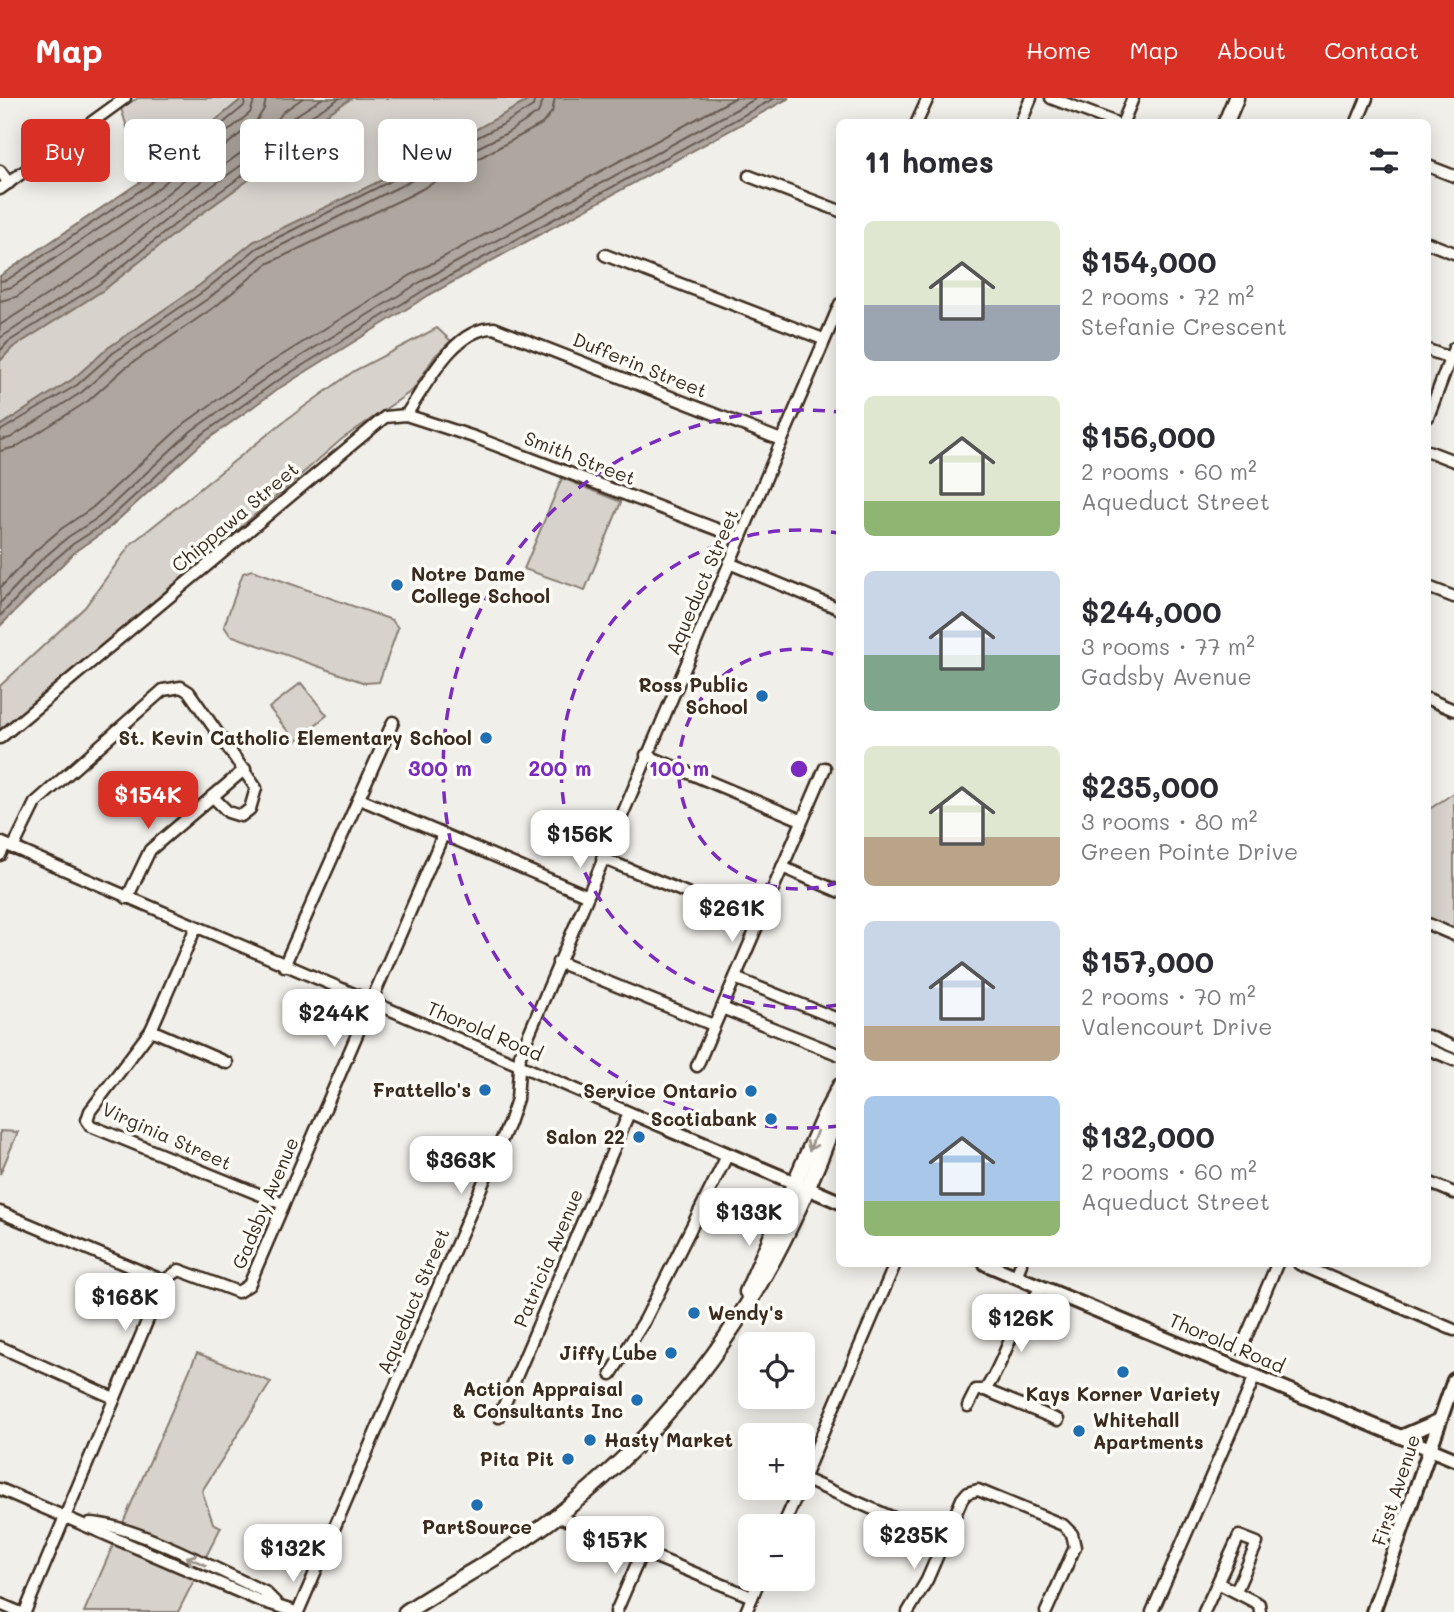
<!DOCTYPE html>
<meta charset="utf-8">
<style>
body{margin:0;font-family:Mali,sans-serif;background:#f7f7f7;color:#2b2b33;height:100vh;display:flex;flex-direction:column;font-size:26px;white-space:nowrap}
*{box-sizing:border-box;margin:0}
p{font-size:23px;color:#7c7c81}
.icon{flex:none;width:38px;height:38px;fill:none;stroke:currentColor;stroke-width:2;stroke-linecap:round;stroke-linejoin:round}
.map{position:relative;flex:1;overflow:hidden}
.details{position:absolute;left:836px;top:21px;width:595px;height:1148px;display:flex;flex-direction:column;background:#fff;border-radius:10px;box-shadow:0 4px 18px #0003}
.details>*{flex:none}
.top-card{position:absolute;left:21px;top:21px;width:665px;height:63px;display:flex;gap:14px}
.buttons{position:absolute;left:738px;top:1234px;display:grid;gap:14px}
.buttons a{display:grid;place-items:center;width:77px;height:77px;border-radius:10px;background:#fff;box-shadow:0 4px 18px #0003;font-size:35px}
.price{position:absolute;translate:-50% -60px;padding:0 16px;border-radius:14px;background:#fff;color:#222;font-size:23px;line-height:46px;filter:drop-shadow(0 2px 4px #0008)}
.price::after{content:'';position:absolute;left:50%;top:42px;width:21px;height:16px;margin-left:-10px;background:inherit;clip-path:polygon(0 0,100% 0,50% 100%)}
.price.on{background:#d93025;color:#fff}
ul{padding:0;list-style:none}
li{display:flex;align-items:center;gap:21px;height:175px;padding:0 28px}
li span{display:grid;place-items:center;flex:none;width:196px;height:140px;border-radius:10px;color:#555}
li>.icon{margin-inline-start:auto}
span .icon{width:84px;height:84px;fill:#fffc;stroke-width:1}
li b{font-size:30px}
h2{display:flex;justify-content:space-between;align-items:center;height:84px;padding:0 28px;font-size:30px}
.tag{padding:0 24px;border-radius:10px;background:#fff;box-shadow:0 4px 18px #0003;font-size:24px;line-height:63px}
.tag.on{background:#d93025;color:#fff}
header{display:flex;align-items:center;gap:42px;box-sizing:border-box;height:98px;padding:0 35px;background:#d93025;color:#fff}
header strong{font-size:33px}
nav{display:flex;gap:38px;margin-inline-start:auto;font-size:24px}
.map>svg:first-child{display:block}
.green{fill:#d7d2cc;stroke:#897e75;stroke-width:2}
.water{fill:#aea69f;stroke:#80746b;stroke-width:2}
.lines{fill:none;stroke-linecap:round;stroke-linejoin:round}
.shore{stroke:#695c52;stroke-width:2}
.minor-casing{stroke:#3b2a1e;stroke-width:15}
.tertiary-casing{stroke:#3b2a1e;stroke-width:18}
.secondary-casing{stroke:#3b2a1e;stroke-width:19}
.minor{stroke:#fdfcf7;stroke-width:10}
.tertiary{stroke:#fdfcf7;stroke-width:12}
.secondary{stroke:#fdfcf7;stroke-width:14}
.oneway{stroke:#9c938a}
.ring{fill:none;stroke:#7b2cbf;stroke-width:3.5;stroke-dasharray:12 9}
.poi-dot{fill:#1f6fb2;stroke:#fdfcf7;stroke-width:2.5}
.labels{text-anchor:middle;stroke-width:7;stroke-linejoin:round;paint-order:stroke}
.street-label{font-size:19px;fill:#3b2a1e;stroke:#fdfcf7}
.poi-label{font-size:19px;font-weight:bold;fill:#3b2a1e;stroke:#fdfcf7;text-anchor:end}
.centre{fill:#7b2cbf;stroke:#fdfcf7;stroke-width:3.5}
.ring-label{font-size:21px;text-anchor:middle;font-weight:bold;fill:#7b2cbf;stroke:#fdfcf7;stroke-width:7;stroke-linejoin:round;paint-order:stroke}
</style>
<header>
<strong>Map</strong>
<nav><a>Home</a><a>Map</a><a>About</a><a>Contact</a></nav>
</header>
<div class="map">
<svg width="1454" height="1514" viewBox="0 0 1454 1514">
<rect width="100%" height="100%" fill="#f1efea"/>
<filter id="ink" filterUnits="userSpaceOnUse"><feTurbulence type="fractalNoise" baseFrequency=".0143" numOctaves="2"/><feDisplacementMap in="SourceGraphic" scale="14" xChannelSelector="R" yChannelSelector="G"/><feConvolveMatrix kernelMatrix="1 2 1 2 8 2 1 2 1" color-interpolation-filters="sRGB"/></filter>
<g filter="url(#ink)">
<!-- green -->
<g class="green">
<polygon points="138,0 243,0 143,82 121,10"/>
<polygon points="352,0 533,0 399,74 253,144 200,187 108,250 73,281 0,328 0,263 12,250 105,191 187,126 286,55 302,32"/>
<polygon points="437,230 451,243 435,258 413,292 342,341 0,639 0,588 85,509 131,446 283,324 354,273"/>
<polygon points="562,380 621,404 585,492 524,471"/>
<polygon points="252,472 392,522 398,530 379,584 365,585 230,537 224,528 243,475"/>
<polygon points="301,585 327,617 296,643 269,610"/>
<polygon points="1454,695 1454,831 1428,820 1428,712"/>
<polygon points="0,1033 18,1034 0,1076"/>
<polygon points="197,1255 271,1284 202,1393 213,1425 221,1429 178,1514 84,1514"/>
</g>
<!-- water -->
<g class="water">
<polygon points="243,0 352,0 302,32 286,55 187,126 105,191 12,250 0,263 0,178 143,82"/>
<polygon points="533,0 789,0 429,197 278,291 201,346 108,431 77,452 0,528 0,328 73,281 108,250 200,187 253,144 399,74"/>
</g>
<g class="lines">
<!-- shore -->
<g class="shore">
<polyline points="0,183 7,182 147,88 244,8 246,0"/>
<polyline points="0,192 12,189 152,95 250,15 255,0"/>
<polyline points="0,203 16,199 158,103 257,22 264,11 266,0"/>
<polyline points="0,227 90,169 171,105 267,36 283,14 303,0"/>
<polyline points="0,240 96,178 177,113 274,44 292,20 323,0"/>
<polyline points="0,253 8,244 101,185 183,120 281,50 298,26 340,0"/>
<polyline points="0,333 77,287 113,255 204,193 257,150 502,27 533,8 535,0"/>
<polyline points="0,342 10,340 82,294 118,262 209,200 262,157 507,35 538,15 544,0"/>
<polyline points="0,353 16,349 88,303 125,270 216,208 267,166 411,97 542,26 552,14 555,0"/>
<polyline points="0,490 34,454 61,431 92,410 185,325 263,269 416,174 735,0"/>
<polyline points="0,505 41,462 68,439 99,419 191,333 269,278 422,183 757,0"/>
<polyline points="0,518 46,469 73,446 104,426 197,340 274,285 426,191 775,0"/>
</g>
<!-- minor casing -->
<g class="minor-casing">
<g id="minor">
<polyline points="1051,0 1114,24"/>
<polyline points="917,24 928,0"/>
<polyline points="1021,24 1031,0"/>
<polyline points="1123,24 1133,0"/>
<polyline points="1357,24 1367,0"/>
<polyline points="1428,68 1454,78"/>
<polyline points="0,73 9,85"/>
<polyline points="749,78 840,113"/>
<polyline points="0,91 125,0"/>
<polyline points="1428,145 1454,155"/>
<polyline points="605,157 823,241"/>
<polyline points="1428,252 1450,260"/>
<path d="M406,317C426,288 453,230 494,230L781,342"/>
<polyline points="1428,319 1454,250"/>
<polyline points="1428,353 1454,363"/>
<polyline points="729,465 840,511"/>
<polyline points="1428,489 1454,499"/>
<polyline points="1428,601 1454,612"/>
<polyline points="0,640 385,319 406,317 474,339 740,440"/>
<polyline points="646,657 801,722"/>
<polyline points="360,701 586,797"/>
<polyline points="0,744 670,1032"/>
<polyline points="13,750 35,705 163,592 181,589 189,594 256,690 250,711 241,718 228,714 212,698"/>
<polyline points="0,757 5,747"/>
<polyline points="602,760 757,824"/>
<polyline points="782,769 840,794"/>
<polyline points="127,800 150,752 245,671"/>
<polyline points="1428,826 1454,837"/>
<polyline points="196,829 151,932 90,1013 87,1022 91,1028 283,1106"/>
<polyline points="558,864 713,927"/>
<polyline points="284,868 393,624"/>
<polyline points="735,880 840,922"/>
<polyline points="722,910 840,957"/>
<polyline points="151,932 227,965"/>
<polyline points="1428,938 1454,949"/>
<polyline points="1428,951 1454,962"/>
<polyline points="697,968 825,670"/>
<polyline points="1428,1084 1454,1095"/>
<polyline points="0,1114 164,1183"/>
<polyline points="1299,1166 1454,1232"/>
<polyline points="1016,1178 1021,1166"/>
<polyline points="0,1249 114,1300"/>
<polyline points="1241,1251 1277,1166"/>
<polyline points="611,1276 645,1222 728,1056"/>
<polyline points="985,1292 1058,1322"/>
<path d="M968,1308L976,1292H985C1001,1270 1007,1244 1020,1221C1026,1209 1035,1201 1041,1189"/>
<polyline points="499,1319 629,1015"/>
<polyline points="803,1381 895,1166"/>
<polyline points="804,1381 944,1442"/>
<polyline points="0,1391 258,1502 296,1514"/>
<polyline points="557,1418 752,1499"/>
<path d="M90,1425C133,1426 221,1474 265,1494L276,1505"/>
<polyline points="783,1428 800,1390"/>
<polyline points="1218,1485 1259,1506 1260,1514"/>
<polyline points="0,1506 19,1514"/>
<polyline points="25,1514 164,1183 179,1172 238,1194 249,1187 443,737"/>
<polyline points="298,1514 509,1025 517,1001 520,957 840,206"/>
<polyline points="616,1514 642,1454"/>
<polyline points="746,1514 760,1480"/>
<polyline points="908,1514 927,1482 962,1401 967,1395 978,1392 1063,1427 1072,1436 1075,1449 1046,1514"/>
<polyline points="1152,1514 1255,1278"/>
<polyline points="1204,1514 1239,1438 1257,1445 1236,1493"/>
</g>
</g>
<!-- tertiary casing -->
<g class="tertiary-casing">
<g id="tertiary">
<polyline points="670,1032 840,1104"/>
<polyline points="986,1166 1454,1361"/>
<polyline points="1401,1339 1438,1323"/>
<polyline points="1373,1514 1454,1282"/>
</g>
</g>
<!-- secondary casing -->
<g class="secondary-casing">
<g id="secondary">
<polyline points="1226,24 1236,0"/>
<polyline points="747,1194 824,1018 840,988"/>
<path d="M406,1514C456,1481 511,1454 558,1417C664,1335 745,1229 800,1107C815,1073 830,1039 840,1004"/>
</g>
</g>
<!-- minor -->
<use href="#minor" class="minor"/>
<!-- tertiary -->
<use href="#tertiary" class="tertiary"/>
<!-- secondary -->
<use href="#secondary" class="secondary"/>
</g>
<!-- one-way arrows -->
<defs><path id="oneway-shaft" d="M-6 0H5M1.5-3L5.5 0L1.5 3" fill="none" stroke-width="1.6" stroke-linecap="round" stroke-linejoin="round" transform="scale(1.75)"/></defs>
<g class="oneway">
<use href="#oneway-shaft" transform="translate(813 1043) rotate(112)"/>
<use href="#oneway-shaft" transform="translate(196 1463) rotate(-156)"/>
</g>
</g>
<!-- distance rings -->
<g class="ring">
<path d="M839 784A120 120 0 1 1 839 558"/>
<path d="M838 907A239 239 0 1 1 838 435"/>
<path d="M840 1028A359 359 0 1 1 840 314"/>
</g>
<!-- markers -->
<g class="poi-dot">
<circle cx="397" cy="487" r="7"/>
<circle cx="762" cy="598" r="7"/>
<circle cx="486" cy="640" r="7"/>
<circle cx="485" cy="992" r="7"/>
<circle cx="751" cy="993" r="7"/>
<circle cx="771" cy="1021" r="7"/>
<circle cx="639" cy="1039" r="7"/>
<circle cx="694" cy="1215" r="7"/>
<circle cx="671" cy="1255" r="7"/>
<circle cx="1123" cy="1274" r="7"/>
<circle cx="637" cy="1302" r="7"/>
<circle cx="1079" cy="1333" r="7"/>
<circle cx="590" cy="1342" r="7"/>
<circle cx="568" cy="1361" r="7"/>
<circle cx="477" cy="1407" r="7"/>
</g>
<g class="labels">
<!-- street labels -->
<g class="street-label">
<text transform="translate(640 267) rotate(22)" y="7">Dufferin Street</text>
<text transform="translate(580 360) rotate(21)" y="7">Smith Street</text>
<text transform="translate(235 419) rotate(-40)" y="7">Chippawa Street</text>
<text transform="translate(702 484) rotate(-67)" y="7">Aqueduct Street</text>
<text transform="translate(485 933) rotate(23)" y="7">Thorold Road</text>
<text transform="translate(167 1038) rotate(24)" y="7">Virginia Street</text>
<text transform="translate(265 1105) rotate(-67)" y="7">Gadsby Avenue</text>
<text transform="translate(548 1160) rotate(-67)" y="7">Patricia Avenue</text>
<text transform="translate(413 1203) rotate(-67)" y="7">Aqueduct Street</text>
<text transform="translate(1227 1245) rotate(23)" y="7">Thorold Road</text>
<text transform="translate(1396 1392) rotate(-72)" y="7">First Avenue</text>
</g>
<!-- poi labels -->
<g class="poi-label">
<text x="411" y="483" text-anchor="start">Notre Dame<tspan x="411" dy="22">College School</tspan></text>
<text x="748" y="594">Ross Public<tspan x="748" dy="22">School</tspan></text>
<text x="472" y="647">St. Kevin Catholic Elementary School</text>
<text x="471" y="999">Frattello's</text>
<text x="737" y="1000">Service Ontario</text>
<text x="757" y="1028">Scotiabank</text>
<text x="625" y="1046">Salon 22</text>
<text x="708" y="1222" text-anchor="start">Wendy's</text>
<text x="657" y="1262">Jiffy Lube</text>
<text x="623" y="1298">Action Appraisal<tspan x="623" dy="22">&amp; Consultants Inc</tspan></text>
<text x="1123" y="1303" text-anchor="middle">Kays Korner Variety</text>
<text x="1093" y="1329" text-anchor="start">Whitehall<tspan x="1093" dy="22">Apartments</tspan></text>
<text x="604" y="1349" text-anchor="start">Hasty Market</text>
<text x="554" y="1368">Pita Pit</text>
<text x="477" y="1436" text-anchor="middle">PartSource</text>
</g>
</g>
<circle cx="799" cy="671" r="10" class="centre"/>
<g class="ring-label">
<text x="440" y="678">300 m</text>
<text x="560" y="678">200 m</text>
<text x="679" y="678">100 m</text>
</g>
</svg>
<div class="buttons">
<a><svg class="icon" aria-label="locate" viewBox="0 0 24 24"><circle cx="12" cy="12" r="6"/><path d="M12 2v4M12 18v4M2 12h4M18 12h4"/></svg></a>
<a>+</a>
<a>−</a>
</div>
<b class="price on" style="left:148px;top:733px">$154K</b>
<b class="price" style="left:580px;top:772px">$156K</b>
<b class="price" style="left:732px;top:846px">$261K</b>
<b class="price" style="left:334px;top:951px">$244K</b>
<b class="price" style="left:461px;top:1098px">$363K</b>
<b class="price" style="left:749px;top:1150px">$133K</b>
<b class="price" style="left:125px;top:1235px">$168K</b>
<b class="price" style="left:1021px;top:1256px">$126K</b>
<b class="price" style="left:914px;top:1473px">$235K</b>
<b class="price" style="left:615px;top:1478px">$157K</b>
<b class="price" style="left:293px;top:1486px">$132K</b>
<div class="top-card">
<a class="tag on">Buy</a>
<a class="tag">Rent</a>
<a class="tag">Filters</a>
<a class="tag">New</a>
</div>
<section class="details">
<h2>11 homes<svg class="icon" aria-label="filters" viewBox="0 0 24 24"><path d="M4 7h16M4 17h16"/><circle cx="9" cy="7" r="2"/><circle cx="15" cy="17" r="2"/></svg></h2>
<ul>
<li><span style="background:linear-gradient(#dfe7d0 60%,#9aa5b1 0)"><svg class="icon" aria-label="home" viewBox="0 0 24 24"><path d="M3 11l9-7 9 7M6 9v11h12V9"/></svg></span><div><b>$154,000</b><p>2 rooms · 72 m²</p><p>Stefanie Crescent</p></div></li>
<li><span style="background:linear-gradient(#dfe7d0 75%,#8fb573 0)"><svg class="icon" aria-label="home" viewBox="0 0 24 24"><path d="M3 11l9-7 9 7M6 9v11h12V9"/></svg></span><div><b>$156,000</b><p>2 rooms · 60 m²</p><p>Aqueduct Street</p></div></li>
<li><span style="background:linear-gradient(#c9d6e8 60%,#7fa58c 0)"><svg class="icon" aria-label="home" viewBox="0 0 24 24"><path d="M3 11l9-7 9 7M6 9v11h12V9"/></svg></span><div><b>$244,000</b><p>3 rooms · 77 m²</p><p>Gadsby Avenue</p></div></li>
<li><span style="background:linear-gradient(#dfe7d0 65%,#b9a48a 0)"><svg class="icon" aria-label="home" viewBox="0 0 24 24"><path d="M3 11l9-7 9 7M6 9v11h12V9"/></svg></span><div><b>$235,000</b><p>3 rooms · 80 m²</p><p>Green Pointe Drive</p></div></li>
<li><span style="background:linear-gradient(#c9d6e8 75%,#b9a48a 0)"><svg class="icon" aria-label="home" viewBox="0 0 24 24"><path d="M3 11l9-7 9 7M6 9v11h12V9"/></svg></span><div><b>$157,000</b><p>2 rooms · 70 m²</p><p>Valencourt Drive</p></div></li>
<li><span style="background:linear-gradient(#a9c7e8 75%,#8fb573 0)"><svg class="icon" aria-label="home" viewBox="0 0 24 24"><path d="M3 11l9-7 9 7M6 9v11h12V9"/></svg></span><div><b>$132,000</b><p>2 rooms · 60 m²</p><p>Aqueduct Street</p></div></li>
</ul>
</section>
</div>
